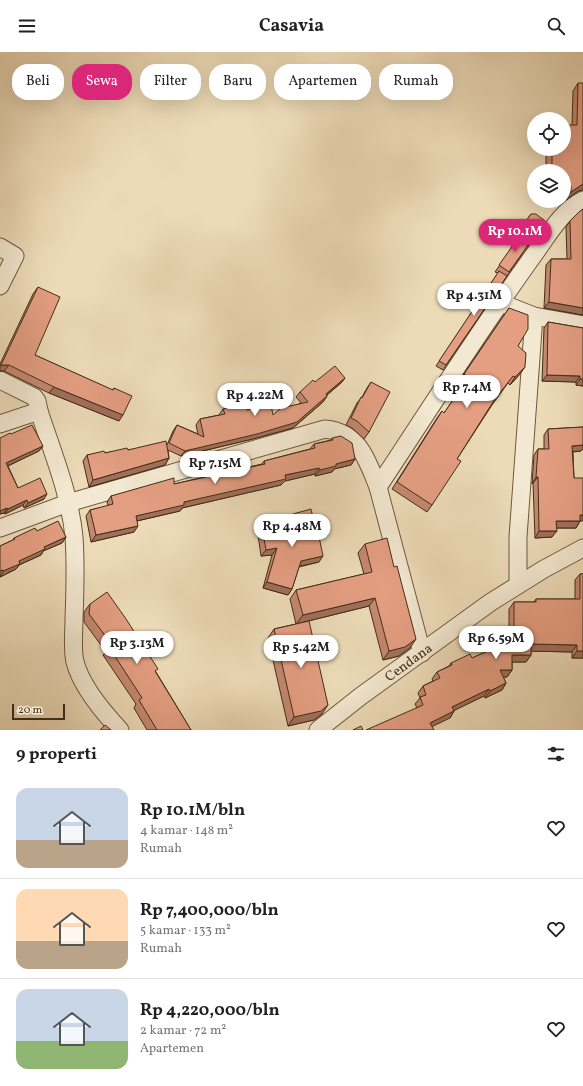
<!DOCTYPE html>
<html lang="id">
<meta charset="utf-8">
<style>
body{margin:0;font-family:Vollkorn,serif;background:#f6f6f6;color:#222;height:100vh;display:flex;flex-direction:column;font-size:15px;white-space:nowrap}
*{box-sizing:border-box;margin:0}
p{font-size:13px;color:#767676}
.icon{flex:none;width:22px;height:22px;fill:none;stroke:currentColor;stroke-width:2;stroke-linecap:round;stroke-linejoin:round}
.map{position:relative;height:678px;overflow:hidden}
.details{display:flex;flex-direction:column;background:#fff;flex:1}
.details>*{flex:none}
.hud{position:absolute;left:12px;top:12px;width:559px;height:36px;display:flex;gap:8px}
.tools{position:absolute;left:527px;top:60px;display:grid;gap:8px}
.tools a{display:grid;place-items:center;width:44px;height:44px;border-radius:50%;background:#fff;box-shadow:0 4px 16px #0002;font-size:20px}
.scale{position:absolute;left:12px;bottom:10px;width:53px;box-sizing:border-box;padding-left:4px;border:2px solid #432e17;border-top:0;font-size:11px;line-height:14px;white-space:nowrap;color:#432e17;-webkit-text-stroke:3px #f3e8d1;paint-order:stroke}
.price{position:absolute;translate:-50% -34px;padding:0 9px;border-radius:14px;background:#fff;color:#222;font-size:13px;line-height:26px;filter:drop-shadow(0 1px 2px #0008)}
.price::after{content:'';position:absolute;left:50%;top:24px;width:12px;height:9px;margin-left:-6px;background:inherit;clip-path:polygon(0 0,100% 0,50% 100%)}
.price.on{background:#db2777;color:#fff}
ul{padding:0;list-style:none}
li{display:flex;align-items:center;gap:12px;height:100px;padding:0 16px}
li+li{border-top:1px solid #e0e0e0}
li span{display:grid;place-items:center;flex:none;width:112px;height:80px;border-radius:12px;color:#555}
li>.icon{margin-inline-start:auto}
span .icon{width:48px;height:48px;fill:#fffc;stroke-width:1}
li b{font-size:17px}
h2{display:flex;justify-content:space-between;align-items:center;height:48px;padding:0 16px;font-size:17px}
.chip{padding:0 14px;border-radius:16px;background:#fff;box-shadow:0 4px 16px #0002;font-size:14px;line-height:36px}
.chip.on{background:#db2777;color:#fff}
header{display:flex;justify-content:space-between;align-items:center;height:52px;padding:0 16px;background:#fff;font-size:18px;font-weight:700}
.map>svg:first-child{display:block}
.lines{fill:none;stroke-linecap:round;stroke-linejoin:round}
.street-casing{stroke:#6e593f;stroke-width:19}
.street{stroke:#f3e8d1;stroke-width:17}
.wall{fill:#c48870;stroke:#432e17}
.shaded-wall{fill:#a06f5b;stroke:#432e17}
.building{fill:#e49e82;stroke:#432e17}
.labels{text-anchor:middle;stroke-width:4;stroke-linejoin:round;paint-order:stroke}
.street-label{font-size:14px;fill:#432e17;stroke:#f3e8d1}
</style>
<header><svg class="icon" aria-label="menu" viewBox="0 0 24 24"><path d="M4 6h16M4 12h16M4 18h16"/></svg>Casavia<svg class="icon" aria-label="search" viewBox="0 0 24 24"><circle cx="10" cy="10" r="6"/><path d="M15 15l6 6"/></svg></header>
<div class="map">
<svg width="583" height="678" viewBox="0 0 583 678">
<rect width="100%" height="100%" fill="#eddbb8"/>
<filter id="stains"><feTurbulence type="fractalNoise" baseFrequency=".005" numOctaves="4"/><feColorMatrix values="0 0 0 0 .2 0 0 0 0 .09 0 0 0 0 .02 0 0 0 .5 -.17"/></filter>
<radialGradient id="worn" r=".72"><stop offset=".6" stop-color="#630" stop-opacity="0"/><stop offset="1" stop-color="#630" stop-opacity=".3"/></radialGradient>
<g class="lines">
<!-- street casing -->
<g class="street-casing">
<g id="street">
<polyline points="0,195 15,204 0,234"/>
<polyline points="501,251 534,264 583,273"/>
<path d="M0,328L34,345L37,349L39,359C52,399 70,442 74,485C76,512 75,540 74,567C74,581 72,597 75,610C81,633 104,661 120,678"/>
<polyline points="0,372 39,359"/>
<path d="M378,435C429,358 479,279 533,204C547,185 561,159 583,148"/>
<path d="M0,476L68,451L325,377C359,380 367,408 378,435L422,601"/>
<polyline points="518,533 518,485 534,264"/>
<path id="s1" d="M318,678L361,644L491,550L544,517L583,496"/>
</g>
</g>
<!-- street -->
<use href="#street" class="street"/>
</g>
<!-- wall -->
<g class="wall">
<polygon points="578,31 582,138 578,139 566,148 565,142 564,144 564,119 546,119 546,97 564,97 572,73 573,39"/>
<polygon points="583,157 583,263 544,256 546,213 551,207 567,207 566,175 570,169"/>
<polygon points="531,162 545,169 507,224 443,318 436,314 498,221 495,220 519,185 516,183"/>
<polygon points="38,235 35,303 112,338 114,336 119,369 49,341 4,319 0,319 0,312 33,242"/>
<polygon points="509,256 518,294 520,322 510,333 508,331 492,353 457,407 432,453 427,460 392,437 437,366 442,359 444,361 464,332 459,329"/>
<polygon points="548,270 583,276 583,334 576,333 576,330 542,329 544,276"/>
<polygon points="345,326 341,331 327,343 327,344 323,350 293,376 253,387 181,404 168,398 169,406 165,413 89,435 83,409 87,403 167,393 173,379 177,373 198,382 196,373 200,367 219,363 223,357 247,358 273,363 301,351 296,345 300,340"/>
<polygon points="371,330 369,380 364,387 352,376 346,373 357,351 362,345 367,336"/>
<polygon points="583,375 583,397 581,399 573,400 574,426 580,469 576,476 557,476 552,485 535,486 533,431 532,432 534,403 538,397 544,397 544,383 548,377"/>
<polygon points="11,382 43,394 39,399 8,414 18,436 44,447 24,456 23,453 5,462 4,461 0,462"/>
<polygon points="332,386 355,407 351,413 334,417 332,420 315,424 315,422 285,429 281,433 182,456 180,459 137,469 134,480 91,490 86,464 90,458 108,454 107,450 111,444 174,432 262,412 264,409 310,397 314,392 331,388"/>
<polygon points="293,462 319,510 299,515 292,537 288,543 263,536 272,503 261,504 258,483 262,476 290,472 288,468"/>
<polygon points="37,479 66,485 62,491 43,499 41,503 19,513 16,517 0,525 0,494 13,488 14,486"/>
<polygon points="365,492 394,515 410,596 399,604 383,608 369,554 304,570 322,662 314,668 288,674 268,586 274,577 296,572 290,547 296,538 364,522 358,501"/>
<polygon points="580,522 583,522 583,606 572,606 572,600 531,599 531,603 526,610 512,610 512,618 507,625 503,625 506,631 502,638 485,646 484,644 454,658 454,659 450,666 417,656 415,652 420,646 418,641 423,634 433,629 432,627 437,620 449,614 451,611 472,606 496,595 496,586 501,579 509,579 509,557 514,550 534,550 536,547 575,547 575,528"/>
<polygon points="90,552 156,620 191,678 147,678 134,656 136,652 103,603 106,600 84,570 84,560"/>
</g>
<!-- shaded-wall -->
<g class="shaded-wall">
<polygon points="583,132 583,138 578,139 566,148 571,140"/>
<polygon points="564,137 569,137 564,144"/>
<polygon points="549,250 583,256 583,263 544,256"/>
<polygon points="1,313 9,313 4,319 0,319 0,314"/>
<polygon points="525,315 520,322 510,333 515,325"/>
<polygon points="547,323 580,324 576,330 542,329"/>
<polygon points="345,326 341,331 322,347 326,342"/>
<polygon points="580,327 583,327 583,334 576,333"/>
<polygon points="54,335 123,363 119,369 49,341"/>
<polygon points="327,344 323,350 293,376 253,387 181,404 185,399"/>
<polygon points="583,393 583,397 581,399 568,400 572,394"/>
<polygon points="43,394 39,399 3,416 6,411"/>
<polygon points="169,406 165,413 89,435 93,428"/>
<polygon points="355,407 351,413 334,417 332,420 315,424 320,418 336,412"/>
<polygon points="319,416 315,422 285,429 281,433 182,456 180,459 132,470 136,464 184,450 285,423"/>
<polygon points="536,425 538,425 533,431 532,432"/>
<polygon points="47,442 44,447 24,456 28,451"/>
<polygon points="27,448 23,453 5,462 8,457"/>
<polygon points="7,456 4,461 0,462 0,459"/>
<polygon points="580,463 583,463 583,469 576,469"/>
<polygon points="556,469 580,469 576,476 552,476"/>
<polygon points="138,474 134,480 91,490 96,483"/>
<polygon points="539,479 557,479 552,485 535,486"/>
<polygon points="66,485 62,491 43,499 41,503 19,513 16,517 0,525 3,519 19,509 44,495"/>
<polygon points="277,496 272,503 261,504 266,498"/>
<polygon points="323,504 319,510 296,515 301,509"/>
<polygon points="267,530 292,537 288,543 263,536"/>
<polygon points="375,546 369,554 296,572 303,563"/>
<polygon points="416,587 410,596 399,604 383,608 389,599"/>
<polygon points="531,592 577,593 572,600 526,599"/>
<polygon points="577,599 583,599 583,606 572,606"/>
<polygon points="512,603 531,603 526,610 508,610"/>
<polygon points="500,618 512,618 507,625 495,625"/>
<polygon points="506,631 502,638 485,646 490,639"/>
<polygon points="489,637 484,644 447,662 452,655"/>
<polygon points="328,653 322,662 314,668 288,674 294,665"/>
<polygon points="454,659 450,666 425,678 430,671"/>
</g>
<!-- building -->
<g class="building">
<polygon points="578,31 583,31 583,132 571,140 571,134 569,137 564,137 564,119 552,119 552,97 564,97 564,73 577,73"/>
<polygon points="583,157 583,256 549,250 551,207 571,207 570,169 579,160"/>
<polygon points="531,162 536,162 545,169 533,186 520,177"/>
<polygon points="521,182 531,189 509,220 499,213"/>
<polygon points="499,219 507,224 446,313 439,309"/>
<polygon points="38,235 60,245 35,303 113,338 114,336 132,344 123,363 54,335 9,313 1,313"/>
<polygon points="509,256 528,263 528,277 518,294 526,301 525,315 515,325 513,324 493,350 457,407 461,409 432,453 397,430 442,359 444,361 469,325 464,322"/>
<polygon points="548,270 583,276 583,327 580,327 580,324 547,323"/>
<polygon points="335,314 345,326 326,342 327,344 297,370 257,382 185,399 169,391 177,373 204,385 200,367 225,362 223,357 246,352 247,358 271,353 273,363 281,356 308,350 300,340 313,328 315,330"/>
<polygon points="371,330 390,340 369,380 357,369 351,366 361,345 362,346"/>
<polygon points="32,373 43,394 6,411 18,436 40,426 47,442 28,451 27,448 8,457 7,456 0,459 0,386 10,381 11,382"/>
<polygon points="583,375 583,393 572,394 574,426 583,426 583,463 580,463 580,469 556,469 557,479 539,479 538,425 536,425 538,397 549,397 548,377"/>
<polygon points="341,384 352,391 355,407 336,412 336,414 320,418 319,416 285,423 286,427 184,450 184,453 136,464 138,474 96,483 90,458 113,452 111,444 174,426 174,432 265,412 264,409 315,396 314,392 333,388 332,386"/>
<polygon points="166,389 169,406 93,428 87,403 104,399 105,401 127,396 128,398"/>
<polygon points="311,457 316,480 318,480 323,504 301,509 292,537 267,530 277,496 266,498 262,476 295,472 293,462"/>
<polygon points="58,469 66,485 44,495 45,497 19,509 20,512 3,519 3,518 0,519 0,494 15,487 14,486 35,476 37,479"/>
<polygon points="387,486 394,515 397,514 416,587 405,595 389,599 375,546 303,563 296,538 372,520 365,492"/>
<polygon points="580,522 583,522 583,599 577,599 577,593 531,592 531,603 512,603 512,618 500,618 506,631 490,639 489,637 452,655 454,659 430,671 434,678 366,678 423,653 420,645 426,643 423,634 440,626 437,620 452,613 451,611 470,602 472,606 501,593 501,579 514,579 514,550 536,550 536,547 580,547"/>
<polygon points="107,540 126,567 158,617 155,619 191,678 157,678 139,648 142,646 109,595 112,593 89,562 90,552"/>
<polygon points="309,569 328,653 321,659 294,665 274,577"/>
<polygon points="105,673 111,678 100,678"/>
<polygon points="361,674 363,678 353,678"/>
</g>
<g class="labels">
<!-- street labels -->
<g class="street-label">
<text dy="5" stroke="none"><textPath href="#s1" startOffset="113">Cendana</textPath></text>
</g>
</g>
<rect width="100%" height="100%" filter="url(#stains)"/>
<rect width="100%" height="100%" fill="url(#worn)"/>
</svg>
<div class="tools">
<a><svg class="icon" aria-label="locate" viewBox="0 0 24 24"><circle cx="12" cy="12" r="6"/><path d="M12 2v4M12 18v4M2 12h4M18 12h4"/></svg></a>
<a><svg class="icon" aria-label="layers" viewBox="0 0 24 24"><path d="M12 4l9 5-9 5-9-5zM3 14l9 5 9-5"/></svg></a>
</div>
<div class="scale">20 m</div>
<b class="price on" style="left:515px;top:201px">Rp 10.1M</b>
<b class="price" style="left:474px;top:265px">Rp 4.31M</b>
<b class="price" style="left:467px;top:357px">Rp 7.4M</b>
<b class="price" style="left:255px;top:365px">Rp 4.22M</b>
<b class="price" style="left:215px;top:433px">Rp 7.15M</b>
<b class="price" style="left:292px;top:496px">Rp 4.48M</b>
<b class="price" style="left:496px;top:608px">Rp 6.59M</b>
<b class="price" style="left:137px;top:613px">Rp 3.13M</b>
<b class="price" style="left:301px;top:617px">Rp 5.42M</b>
<div class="hud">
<a class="chip">Beli</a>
<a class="chip on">Sewa</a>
<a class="chip">Filter</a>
<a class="chip">Baru</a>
<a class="chip">Apartemen</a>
<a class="chip">Rumah</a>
</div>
</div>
<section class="details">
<h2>9 properti<svg class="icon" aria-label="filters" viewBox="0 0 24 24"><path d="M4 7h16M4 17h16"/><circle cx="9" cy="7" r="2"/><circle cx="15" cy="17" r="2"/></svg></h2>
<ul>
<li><span style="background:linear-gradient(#c9d6e8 65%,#b9a48a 0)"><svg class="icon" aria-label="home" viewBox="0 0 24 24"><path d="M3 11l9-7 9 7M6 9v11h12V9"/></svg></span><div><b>Rp 10.1M/bln</b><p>4 kamar · 148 m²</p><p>Rumah</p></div><svg class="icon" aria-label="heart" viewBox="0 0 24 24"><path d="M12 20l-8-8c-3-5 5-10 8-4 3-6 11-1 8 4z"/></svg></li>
<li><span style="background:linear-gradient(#ffd9b3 65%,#b9a48a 0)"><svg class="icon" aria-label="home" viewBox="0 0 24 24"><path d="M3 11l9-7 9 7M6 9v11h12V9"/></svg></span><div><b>Rp 7,400,000/bln</b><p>5 kamar · 133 m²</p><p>Rumah</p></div><svg class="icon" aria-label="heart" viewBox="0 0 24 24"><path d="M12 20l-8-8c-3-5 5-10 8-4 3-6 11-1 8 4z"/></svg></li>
<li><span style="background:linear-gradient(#c9d6e8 65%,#8fb573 0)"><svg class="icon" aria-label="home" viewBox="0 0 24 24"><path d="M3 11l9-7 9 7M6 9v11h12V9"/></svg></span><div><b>Rp 4,220,000/bln</b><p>2 kamar · 72 m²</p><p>Apartemen</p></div><svg class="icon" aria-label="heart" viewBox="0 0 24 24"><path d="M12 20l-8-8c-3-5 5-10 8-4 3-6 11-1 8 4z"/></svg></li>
</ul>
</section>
